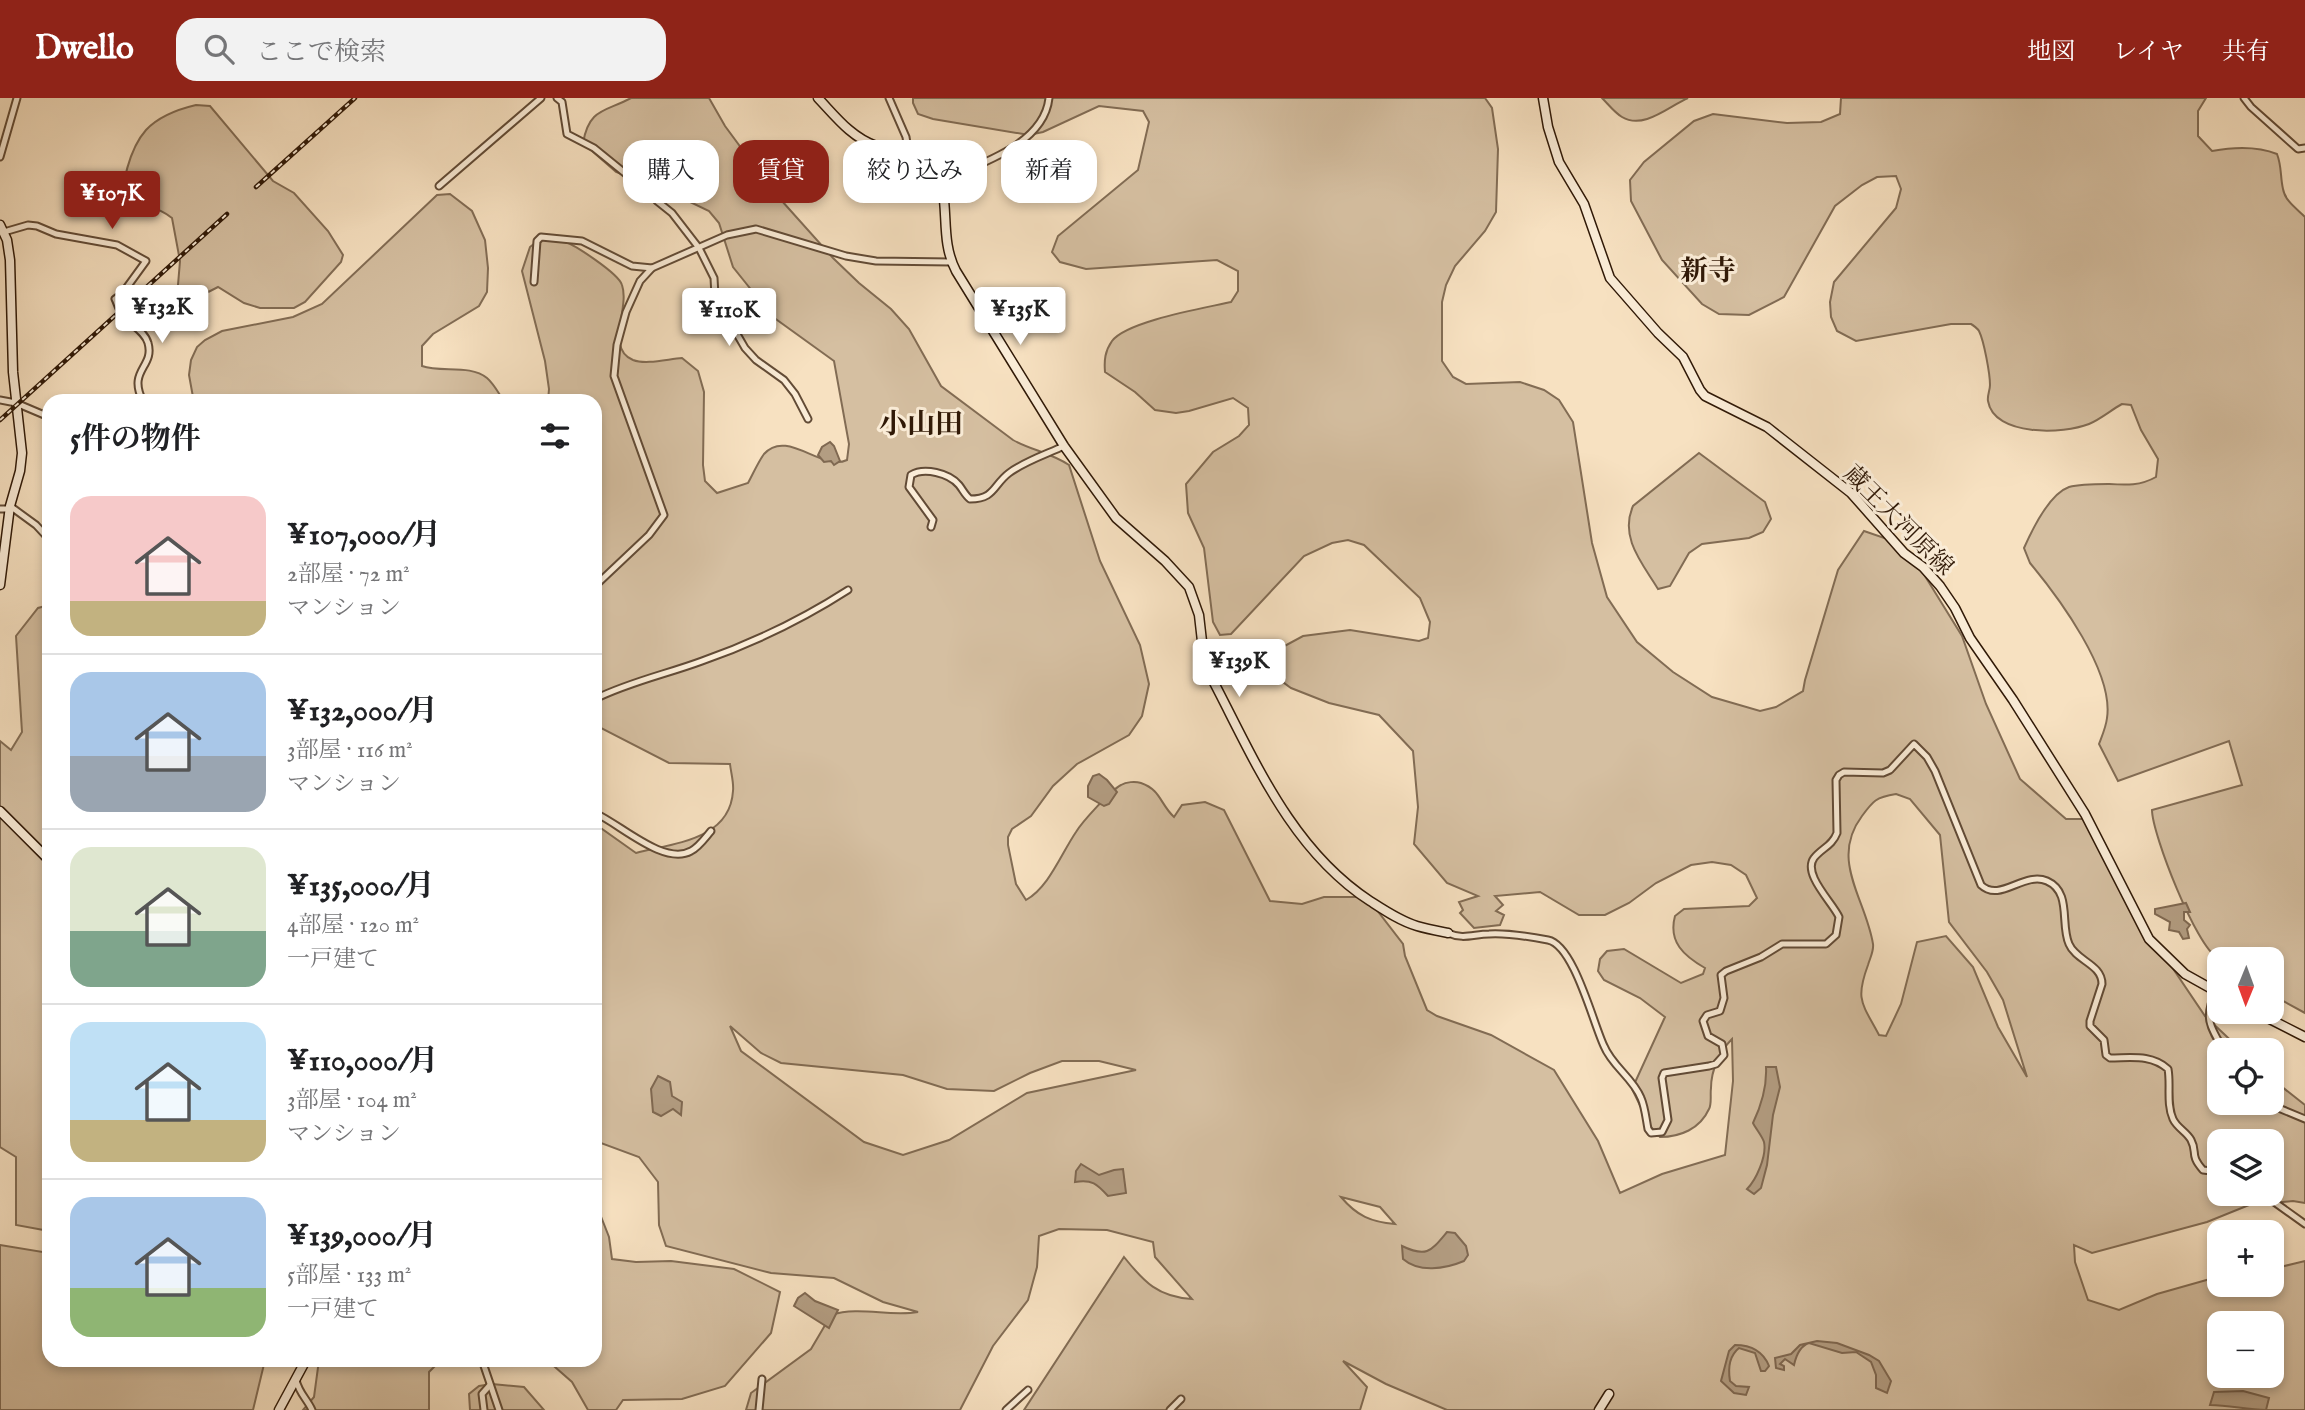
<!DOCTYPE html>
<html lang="ja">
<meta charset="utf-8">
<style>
body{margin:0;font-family:"IM FELL English","Noto Serif JP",serif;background:#f2f2f2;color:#202124;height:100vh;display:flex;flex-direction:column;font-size:26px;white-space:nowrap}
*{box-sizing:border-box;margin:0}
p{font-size:23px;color:#757577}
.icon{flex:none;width:38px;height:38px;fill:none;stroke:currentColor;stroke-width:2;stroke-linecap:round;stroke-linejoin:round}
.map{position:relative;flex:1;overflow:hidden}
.details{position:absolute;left:42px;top:296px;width:560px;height:973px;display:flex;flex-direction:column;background:#fff;border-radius:21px;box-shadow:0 4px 10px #0003}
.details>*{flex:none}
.hud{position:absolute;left:623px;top:42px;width:665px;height:63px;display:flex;gap:14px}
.needle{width:46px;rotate:181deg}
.buttons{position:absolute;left:2207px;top:849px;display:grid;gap:14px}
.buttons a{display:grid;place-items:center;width:77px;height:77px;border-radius:14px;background:#fff;box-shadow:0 4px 10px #0003;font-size:35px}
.price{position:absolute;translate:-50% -60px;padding:0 16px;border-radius:7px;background:#fff;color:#222;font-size:23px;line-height:46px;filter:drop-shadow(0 2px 4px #0008)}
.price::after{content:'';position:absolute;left:50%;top:42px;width:21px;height:16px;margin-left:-10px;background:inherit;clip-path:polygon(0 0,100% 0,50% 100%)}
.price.active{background:#8f2418;color:#fff}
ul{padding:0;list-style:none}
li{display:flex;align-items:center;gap:21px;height:175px;padding:0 28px}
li+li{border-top:2px solid #e0e0e0}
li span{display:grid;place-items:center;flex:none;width:196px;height:140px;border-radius:21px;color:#555}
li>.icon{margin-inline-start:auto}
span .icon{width:84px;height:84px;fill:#fffc;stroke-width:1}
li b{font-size:30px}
h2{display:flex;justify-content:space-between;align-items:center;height:84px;padding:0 28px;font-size:30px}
.chip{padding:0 24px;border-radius:21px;background:#fff;box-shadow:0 4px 10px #0003;font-size:24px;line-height:63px}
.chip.active{background:#8f2418;color:#fff}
header{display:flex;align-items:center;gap:42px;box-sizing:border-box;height:98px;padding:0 35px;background:#8f2418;color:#fff}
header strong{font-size:33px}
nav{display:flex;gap:38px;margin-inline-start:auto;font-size:24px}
.search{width:490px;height:63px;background:#f2f2f2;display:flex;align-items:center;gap:18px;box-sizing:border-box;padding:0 24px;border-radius:21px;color:#757577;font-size:26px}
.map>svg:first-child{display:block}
.green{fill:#d5bfa1;stroke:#826c54;stroke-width:2;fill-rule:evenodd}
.water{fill:#b39d82;stroke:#7f6851;stroke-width:2}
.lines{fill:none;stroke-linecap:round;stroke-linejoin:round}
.street-casing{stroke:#624b36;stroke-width:9}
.secondary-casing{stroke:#301907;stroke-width:11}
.street{stroke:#faecd7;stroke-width:5}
.secondary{stroke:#faecd7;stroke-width:8}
.rail-casing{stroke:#301907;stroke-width:4.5}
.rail{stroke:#faecd7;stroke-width:2;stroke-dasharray:5;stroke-linecap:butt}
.labels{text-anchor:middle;stroke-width:6;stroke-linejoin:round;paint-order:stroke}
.street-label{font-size:24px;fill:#301907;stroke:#faecd7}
.quarter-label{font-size:28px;font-weight:bold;fill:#301907;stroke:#faecd7}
</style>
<header>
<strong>Dwello</strong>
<div class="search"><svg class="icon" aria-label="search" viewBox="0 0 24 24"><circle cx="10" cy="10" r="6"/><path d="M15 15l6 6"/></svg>ここで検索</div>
<nav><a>地図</a><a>レイヤ</a><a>共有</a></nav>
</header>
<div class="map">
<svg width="2305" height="1312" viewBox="0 0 2305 1312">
<rect width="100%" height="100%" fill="#f7e1c1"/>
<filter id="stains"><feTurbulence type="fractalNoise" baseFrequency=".00286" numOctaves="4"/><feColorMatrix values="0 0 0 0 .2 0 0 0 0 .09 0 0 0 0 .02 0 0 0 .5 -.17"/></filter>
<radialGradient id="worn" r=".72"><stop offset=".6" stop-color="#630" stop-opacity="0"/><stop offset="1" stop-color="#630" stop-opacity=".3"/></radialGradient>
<!-- green -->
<g class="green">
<path d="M631,0H709L725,28L773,93L833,160L859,185L891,211L909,231L941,288L1013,342C1031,352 1051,355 1069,367L1100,463L1140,547L1149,586L1142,618L1129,637L1077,666L1053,688L1031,718L1012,731L1008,739V747L1016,786L1026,802C1049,789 1061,756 1076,734C1082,724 1111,692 1121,687C1126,684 1135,683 1141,685C1161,692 1160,706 1174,719L1182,707L1205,704L1224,712L1270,803L1302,806L1324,799H1359L1376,811L1403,846L1405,858L1427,912L1437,918L1491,937L1554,972L1598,1043L1620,1095L1662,1076L1725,1057L1733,983L1732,941C1720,953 1711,972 1711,990C1710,996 1712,1006 1709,1011C1700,1031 1680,1039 1660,1039L1650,1028L1632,991L1665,919L1640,900L1604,882L1598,873L1600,861L1607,853L1624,851L1681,885L1703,876L1705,870C1684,858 1668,844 1675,818L1684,811L1749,808L1757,800L1746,777L1731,767L1712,764L1691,767L1656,785L1629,805L1605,817H1579L1540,794L1495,798L1503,807L1496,813L1504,817L1500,827L1474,830L1460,815L1463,812L1459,804L1478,798L1447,785L1414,746L1418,709L1413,653L1379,617L1329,605L1291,590L1276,579L1275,565L1279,551L1303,538L1350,532L1419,543L1428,540L1430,524L1420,500L1364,447L1348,442L1332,445L1304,458L1231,536L1220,537L1213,524L1204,450L1188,415L1186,386L1213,354L1239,338L1249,327L1248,310L1233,300L1189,313L1176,315L1155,312L1135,294L1105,274C1104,262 1105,253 1112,243C1127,223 1205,210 1231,204L1238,193V173L1217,162L1086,171L1060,164L1052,154L1058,138L1138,72L1149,24L1143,13L1099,8L1043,34L1029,37L933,21L918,16L913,5V0H1485L1492,10L1498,51L1496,114L1485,133L1455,168L1446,187L1442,204V263L1453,279L1466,286L1520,284L1544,292L1559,302L1573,324L1592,445L1607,499L1637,544L1673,574L1712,599L1760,613L1776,609L1803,593L1805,582L1838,472L1864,433L1899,445L1920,470L1962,538L1986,606L2020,681L2066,721H2090L2151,838L2205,918L2241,952H2219V1004H2272V981L2305,1007V1105L2293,1103L2249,1107L2207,1124L2092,1155L2074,1147L2075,1164L2088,1202L2119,1212L2157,1196L2217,1179H2219V1186H2272V1171L2305,1163V1312H1447L1386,1286L1343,1263L1367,1289L1360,1312H1024L1124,1159C1144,1184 1158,1199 1192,1201L1155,1159L1153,1144L1107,1132L1059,1131L1039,1138L1037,1169L1028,1202L993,1248L960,1312H746L751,1295L811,1251L831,1217C860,1208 889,1219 918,1214L883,1204L834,1180L771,1175L666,1148L659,1127L658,1084L639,1059L598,1044L595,1040V726L636,755C674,745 730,742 733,693C734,685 731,675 730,666L669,665L595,627V303H548L549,291L545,263L522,173L530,149L540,141C547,142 555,141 562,143C573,145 619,176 622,187C630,210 605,250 633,262C646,267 668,261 682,260L698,273L704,294L703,367L705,383L717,395L748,385C753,376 758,364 764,356C787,330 822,374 847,362L849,346L834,263L773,219L733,169L719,125L709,113L684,101L616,74L583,45C589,10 605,14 631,0ZM1896,696L1910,701L1940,737L1949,824L1987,874L2003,902L2027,979L1998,929L1973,869L1946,838L1917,844L1901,906L1886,938L1879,937C1862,905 1855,902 1868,867C1870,860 1874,853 1873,846C1866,801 1829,762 1862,718C1873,703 1876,699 1896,696ZM730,928L761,955L781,965L903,977L947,991L994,993L1030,975L1062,963H1099L1136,972L1027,995L949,1042L903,1057L864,1044L741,953ZM2219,1043H2272V1096H2219ZM1341,1099L1380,1109L1395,1126C1371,1124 1357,1118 1341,1099ZM2219,1225H2272V1278H2219Z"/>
<path d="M1602,0H1688C1669,8 1644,32 1622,19C1615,15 1608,6 1602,0Z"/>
<path d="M1841,0H2206L2198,13V38L2212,53C2234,49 2257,48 2277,56C2282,69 2280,78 2283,91C2285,103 2297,111 2305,119V915L2272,897V861C2258,861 2228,865 2217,859C2197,850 2152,736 2152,712L2242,687L2229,643L2118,683L2099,646C2102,638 2106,629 2107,620C2114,574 2059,500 2030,465L2024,450C2032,432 2049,396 2069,389C2080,386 2096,386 2108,386C2126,387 2140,388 2156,379L2158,361L2141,332L2131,307L2122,306C2111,312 2101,321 2089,326C2064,336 1994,339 1988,303C1987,298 1990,292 1990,287C1990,276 1984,243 1979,233C1978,231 1973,227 1971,226H1951L1856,243L1837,233L1831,219L1830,204L1834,184L1896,110L1901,91L1896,78L1877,79L1862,87L1835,108L1784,199L1749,217L1719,216L1702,206L1662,162L1631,103L1630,82L1644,64L1694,23L1713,16L1787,25L1821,24L1840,16Z"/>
<path d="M196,7L210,8L273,83L294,95L328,133L343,157L341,164L305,204L294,210H260L244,205L218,189L187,205L181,203L178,187L180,163L172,120C154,106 143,109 123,111C120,88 130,50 146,32C159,18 179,11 196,7Z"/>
<path d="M450,96L472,113L485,142L488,170L487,194L479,208L433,236L422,248V268C441,275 470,266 487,280C494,286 499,296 504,303H196L193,299L189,277L191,262L197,249L205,242L222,233L293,219L322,206L437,97Z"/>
<path d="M1699,355L1765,404L1771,421L1763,434L1749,440L1702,446L1689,455L1670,488L1658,491C1643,466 1619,440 1633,408Z"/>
<polygon points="49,507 49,1133 16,1127 16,1059 0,1049 0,643 11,652 22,634 16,538 38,510"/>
<polygon points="595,1082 600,1088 600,1116 609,1139 612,1161 636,1164 671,1163 734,1171 780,1194 771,1235 725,1288 682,1301 623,1302 616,1312 588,1312 572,1284 547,1262 595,1262"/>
<polygon points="0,1147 49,1155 49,1262 265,1262 253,1312 0,1312"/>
<polygon points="319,1262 441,1262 429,1274 429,1312 303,1312 314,1299"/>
<polygon points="492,1286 524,1289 544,1312 470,1312 469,1296 479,1288"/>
</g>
<!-- water -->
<g class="water">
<polygon points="830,344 834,348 840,363 834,367 831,363 824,364 818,357 822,349"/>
<polygon points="1099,676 1107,682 1117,694 1109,706 1104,708 1088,699 1088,688 1093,678"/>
<polygon points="2186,805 2190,814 2184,814 2184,822 2190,827 2187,831 2189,840 2183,841 2179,834 2169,832 2170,824 2155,816 2155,811"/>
<path d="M1766,969H1776L1780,989L1773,1017L1767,1067L1761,1090L1754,1096L1747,1091C1756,1082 1767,1058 1764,1044C1762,1038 1756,1031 1753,1025C1761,1008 1767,988 1766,969Z"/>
<polygon points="658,978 670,984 672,998 682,1004 681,1017 673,1011 661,1018 653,1014 651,991"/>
<path d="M1081,1066L1099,1077L1114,1072L1123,1071L1126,1095L1108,1098C1097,1086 1092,1081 1075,1084L1076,1073Z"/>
<path d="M1447,1134L1455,1135L1466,1148L1468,1157L1464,1163C1445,1171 1419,1175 1403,1161L1402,1148C1427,1160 1431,1153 1447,1134Z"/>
<polygon points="805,1195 815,1203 838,1212 829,1230 794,1208 798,1200"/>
<path d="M1817,1243L1837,1245L1869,1257L1879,1263L1891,1283L1887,1295L1876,1290V1277L1871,1264L1856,1254L1842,1255L1809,1245C1800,1248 1796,1258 1794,1267L1785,1261L1780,1266L1784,1268V1272L1776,1270L1775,1260L1791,1256L1800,1247Z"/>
<path d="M1735,1247C1752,1247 1763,1253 1769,1268L1765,1273H1761L1755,1255L1739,1250C1729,1258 1728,1271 1730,1283L1736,1288L1749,1289L1746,1297L1734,1295L1721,1283L1729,1253Z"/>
<path d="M2243,1293L2269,1300L2266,1312C2247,1312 2230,1307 2210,1307L2214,1294Z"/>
</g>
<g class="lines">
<!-- street casing -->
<g class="street-casing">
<g id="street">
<polyline points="557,0 562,4 567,36 594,50 626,76 638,82 657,103 672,115 699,150 714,180 715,198 745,250 756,262 784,282 795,296 808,321"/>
<polyline points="889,0 906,39 908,52"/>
<polyline points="2244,0 2251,9 2298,51 2305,50"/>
<polyline points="0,59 17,0"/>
<path d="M941,83C979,66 1044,47 1049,0"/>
<polyline points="439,88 541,0"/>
<path d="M4,134L28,127L37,128L56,136L117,147L146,163L122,196L115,201C117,205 119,212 122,216C129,226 145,233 148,245C155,269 127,272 143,303"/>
<polyline points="534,184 537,143 541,139 582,143 632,168 652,170"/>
<polyline points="0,302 16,305 49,319"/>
<polyline points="0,411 7,411 10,408 36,427 49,441"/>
<path d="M931,429L933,422L909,389L911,377C924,369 949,375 959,387C963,392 965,397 970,401C995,401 993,387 1009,375C1025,363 1047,356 1064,348"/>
<polyline points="595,488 649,437 664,417 614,278 617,247 626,214 640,183 652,170 727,137 756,131 846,158 876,163 951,164"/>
<path d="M595,601C629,584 667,576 702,563C753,545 803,521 848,492"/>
<path d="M595,715C620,726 664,768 691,753C699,749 705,740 711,733"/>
<path d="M1448,835C1463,842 1474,836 1489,836C1506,835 1532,839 1548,842C1574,847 1593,925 1604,948C1612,968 1633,980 1641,1000C1645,1009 1646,1021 1648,1031L1651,1035L1662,1034L1668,1022L1662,980L1664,975L1709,968L1716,966L1724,957L1722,946L1708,938L1703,923L1707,917L1720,913L1724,900L1721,877L1726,873L1761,859L1782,846H1826L1836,837L1839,819C1833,805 1802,776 1814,760C1822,750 1832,748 1837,735L1836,682L1839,677L1844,674L1883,675L1890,672L1914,646L1927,659L1935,673L1981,787C2000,805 2024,773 2047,783C2072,794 2060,826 2069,846C2076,863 2102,866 2102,886L2090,923V928L2104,942L2106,957L2110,960C2131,960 2151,956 2168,971C2171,987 2166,1005 2173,1021C2177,1030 2187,1034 2191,1042C2198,1055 2189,1056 2203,1072L2219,1074"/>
<path d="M2216,893C2204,919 2209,928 2224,952"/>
<polyline points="2264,1004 2305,1021"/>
<polyline points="2263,1096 2305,1126"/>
<polyline points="482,1262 499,1312"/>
<path d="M296,1282C299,1295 307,1301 312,1312"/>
<polyline points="484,1312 482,1296 490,1287"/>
<polyline points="759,1312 762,1281"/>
<polyline points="1006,1312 1028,1292"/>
<polyline points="1170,1312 1181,1301"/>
</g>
</g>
<!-- secondary casing -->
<g class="secondary-casing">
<g id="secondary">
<path d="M818,0C836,19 851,39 876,48C892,53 923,49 932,63C954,98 937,137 956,173L1064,348L1116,420L1165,463L1189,489L1199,517L1204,561L1209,575C1253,658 1289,750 1370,803C1384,812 1400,823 1417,828C1427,831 1438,833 1448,835"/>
<polyline points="1543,0 1548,29 1559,64 1584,106 1610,180 1658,235 1683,259 1700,292 1705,298 1767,329 1851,395 1904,455 1923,469 1940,488 1955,510 1970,540 2013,602 2085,716 2149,841 2185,876 2219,895"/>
<polyline points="0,127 7,142 10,162 13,274 22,355 20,373 10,408 0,487"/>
<polyline points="0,713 49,762"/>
<polyline points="2256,914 2305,939"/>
<polyline points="279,1312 306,1262"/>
<polyline points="1599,1312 1609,1296"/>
</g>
</g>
<!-- street -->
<use href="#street" class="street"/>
<!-- secondary -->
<use href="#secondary" class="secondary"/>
<!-- rail casing -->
<g class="rail-casing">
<g id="rail">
<polyline points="256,89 355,0"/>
<polyline points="0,322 227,116"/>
</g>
</g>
<!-- rail -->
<use href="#rail" class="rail"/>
</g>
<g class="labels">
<!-- street labels -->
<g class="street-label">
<text transform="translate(1899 422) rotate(45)" y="8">蔵王大河原線</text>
</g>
<!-- quarter labels -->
<g class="quarter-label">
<text x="1708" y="182">新寺</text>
<text x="921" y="335">小山田</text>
</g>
</g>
<rect width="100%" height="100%" filter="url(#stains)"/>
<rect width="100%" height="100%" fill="url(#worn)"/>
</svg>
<div class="buttons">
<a><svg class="needle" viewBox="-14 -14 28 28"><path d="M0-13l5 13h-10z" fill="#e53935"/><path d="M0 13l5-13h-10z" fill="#757577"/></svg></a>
<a><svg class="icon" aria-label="locate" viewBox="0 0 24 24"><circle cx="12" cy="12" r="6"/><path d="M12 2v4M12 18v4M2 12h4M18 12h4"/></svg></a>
<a><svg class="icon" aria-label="layers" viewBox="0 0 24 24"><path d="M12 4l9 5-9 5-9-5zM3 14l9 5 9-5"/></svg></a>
<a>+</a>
<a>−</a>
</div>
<b class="price active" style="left:112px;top:133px">¥107K</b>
<b class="price" style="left:162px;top:247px">¥132K</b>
<b class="price" style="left:1020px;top:249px">¥135K</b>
<b class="price" style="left:729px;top:250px">¥110K</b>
<b class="price" style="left:1239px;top:601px">¥139K</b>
<div class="hud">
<a class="chip">購入</a>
<a class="chip active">賃貸</a>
<a class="chip">絞り込み</a>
<a class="chip">新着</a>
</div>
<section class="details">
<h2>5件の物件<svg class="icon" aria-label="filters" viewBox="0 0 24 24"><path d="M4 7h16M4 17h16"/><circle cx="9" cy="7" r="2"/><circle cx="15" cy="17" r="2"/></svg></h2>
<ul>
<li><span style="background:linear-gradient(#f6c9c9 75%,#c2b280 0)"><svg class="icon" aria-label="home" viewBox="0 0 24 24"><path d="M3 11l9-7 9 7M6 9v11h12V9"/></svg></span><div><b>¥107,000/月</b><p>2部屋 · 72 m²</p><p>マンション</p></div></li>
<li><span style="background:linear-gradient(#a9c7e8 60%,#9aa5b1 0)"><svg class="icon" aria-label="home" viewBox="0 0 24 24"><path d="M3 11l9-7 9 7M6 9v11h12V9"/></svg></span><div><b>¥132,000/月</b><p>3部屋 · 116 m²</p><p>マンション</p></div></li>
<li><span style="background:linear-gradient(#dfe7d0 60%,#7fa58c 0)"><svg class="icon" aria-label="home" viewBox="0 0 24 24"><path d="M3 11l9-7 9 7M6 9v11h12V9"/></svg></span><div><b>¥135,000/月</b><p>4部屋 · 120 m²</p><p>一戸建て</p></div></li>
<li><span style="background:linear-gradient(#bfe0f5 70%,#c2b280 0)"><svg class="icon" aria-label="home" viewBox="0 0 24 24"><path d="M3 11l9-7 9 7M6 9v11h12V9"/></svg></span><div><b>¥110,000/月</b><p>3部屋 · 104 m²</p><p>マンション</p></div></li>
<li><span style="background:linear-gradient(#a9c7e8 65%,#8fb573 0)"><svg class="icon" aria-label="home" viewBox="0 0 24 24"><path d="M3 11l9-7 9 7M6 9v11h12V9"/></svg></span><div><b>¥139,000/月</b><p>5部屋 · 133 m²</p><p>一戸建て</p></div></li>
</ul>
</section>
</div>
